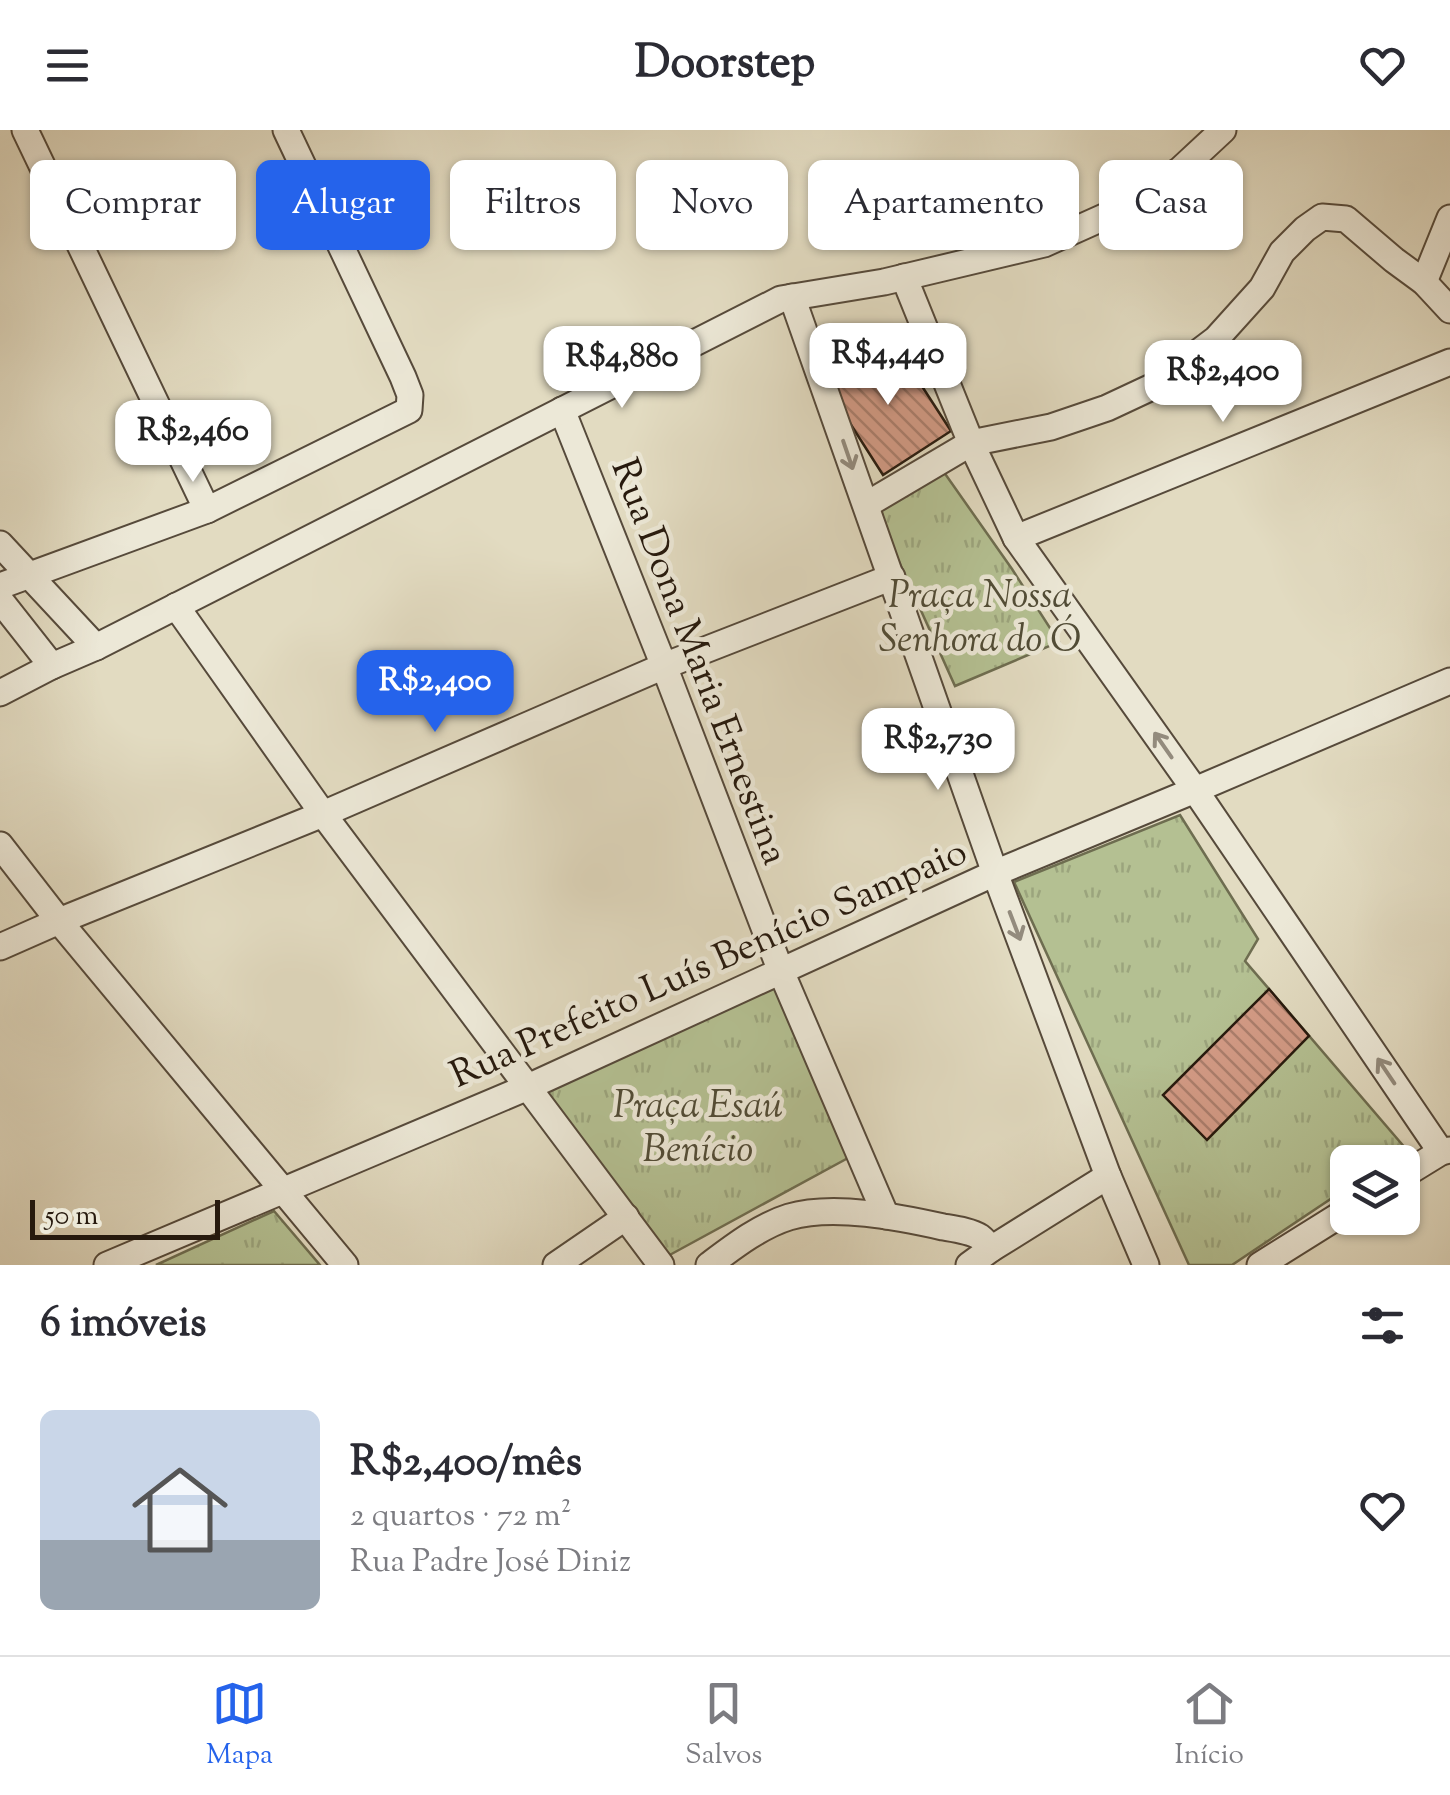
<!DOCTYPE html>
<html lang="pt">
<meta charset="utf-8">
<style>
body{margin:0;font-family:"Sorts Mill Goudy",serif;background:#f7f7f7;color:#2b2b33;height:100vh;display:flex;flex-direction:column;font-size:38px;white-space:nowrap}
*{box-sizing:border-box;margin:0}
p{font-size:32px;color:#7c7c81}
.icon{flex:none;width:55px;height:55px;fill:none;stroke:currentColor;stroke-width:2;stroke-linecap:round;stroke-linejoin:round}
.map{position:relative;height:1135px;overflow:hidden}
.sheet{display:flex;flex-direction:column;background:#fff;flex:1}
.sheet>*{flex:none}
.top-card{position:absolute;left:30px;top:30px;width:1390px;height:90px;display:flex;gap:20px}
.buttons{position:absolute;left:1330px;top:1015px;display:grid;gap:20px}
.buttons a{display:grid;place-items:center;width:90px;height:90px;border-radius:15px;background:#fff;box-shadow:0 2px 8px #0004;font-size:50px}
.scale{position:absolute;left:30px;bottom:25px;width:190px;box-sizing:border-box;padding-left:10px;border:5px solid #271a0e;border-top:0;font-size:28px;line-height:35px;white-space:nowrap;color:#271a0e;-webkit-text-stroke:8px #ece8d7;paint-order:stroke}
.price{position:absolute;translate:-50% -85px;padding:0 22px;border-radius:20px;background:#fff;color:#222;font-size:32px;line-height:65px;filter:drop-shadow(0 2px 5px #0008)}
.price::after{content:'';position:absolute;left:50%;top:60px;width:30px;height:22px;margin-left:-15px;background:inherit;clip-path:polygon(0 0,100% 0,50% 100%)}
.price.on{background:#2563eb;color:#fff}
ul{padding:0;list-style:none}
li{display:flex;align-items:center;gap:30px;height:250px;padding:0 40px}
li+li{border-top:2px solid #e1e1e2}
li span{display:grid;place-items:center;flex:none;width:280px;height:200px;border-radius:15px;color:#555}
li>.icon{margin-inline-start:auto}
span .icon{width:120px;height:120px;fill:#fffc;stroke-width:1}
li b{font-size:42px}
h2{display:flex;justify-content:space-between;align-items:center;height:120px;padding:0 40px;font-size:42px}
.chip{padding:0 35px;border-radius:15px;background:#fff;box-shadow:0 2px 8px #0004;font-size:35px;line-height:90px}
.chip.on{background:#2563eb;color:#fff}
header{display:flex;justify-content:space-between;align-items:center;height:130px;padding:0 40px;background:#fff;font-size:45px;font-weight:700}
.menu{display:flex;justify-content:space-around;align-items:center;height:140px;border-top:2px solid #e1e1e2;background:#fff;font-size:28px;color:#7c7c81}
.menu a{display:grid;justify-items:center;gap:5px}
.menu .on{color:#2563eb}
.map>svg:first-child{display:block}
.park{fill:url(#park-tufts);stroke:#6e6d50;stroke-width:2.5}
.building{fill:url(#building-back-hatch);stroke:#271a0e;stroke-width:2.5}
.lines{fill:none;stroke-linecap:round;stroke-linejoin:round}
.street-casing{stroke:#564a3b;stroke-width:29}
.street{stroke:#ece8d7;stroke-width:25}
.oneway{stroke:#938b7d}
.labels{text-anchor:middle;stroke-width:9;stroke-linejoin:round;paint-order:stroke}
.park-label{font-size:38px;font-style:italic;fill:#514c36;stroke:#ece8d7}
.street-label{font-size:38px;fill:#271a0e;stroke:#ece8d7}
</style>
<header><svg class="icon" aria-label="menu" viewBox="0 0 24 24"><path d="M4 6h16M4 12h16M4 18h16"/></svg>Doorstep<svg class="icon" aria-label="heart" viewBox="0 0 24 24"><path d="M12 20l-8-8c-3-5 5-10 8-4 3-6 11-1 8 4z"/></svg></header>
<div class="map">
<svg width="1450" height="1135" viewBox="0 0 1450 1135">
<defs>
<pattern id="park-tufts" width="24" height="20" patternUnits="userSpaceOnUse" patternTransform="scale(2.5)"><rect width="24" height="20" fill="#b4c092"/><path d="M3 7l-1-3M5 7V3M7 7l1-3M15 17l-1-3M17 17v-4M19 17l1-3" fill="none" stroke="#9ba47d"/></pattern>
<pattern id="building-back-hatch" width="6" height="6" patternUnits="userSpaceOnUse" patternTransform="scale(2.5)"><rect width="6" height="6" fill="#d39b86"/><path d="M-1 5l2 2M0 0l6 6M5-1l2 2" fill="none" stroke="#ab7e6c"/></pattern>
</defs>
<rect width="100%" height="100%" fill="#e2dbc1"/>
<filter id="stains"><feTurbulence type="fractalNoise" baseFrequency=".002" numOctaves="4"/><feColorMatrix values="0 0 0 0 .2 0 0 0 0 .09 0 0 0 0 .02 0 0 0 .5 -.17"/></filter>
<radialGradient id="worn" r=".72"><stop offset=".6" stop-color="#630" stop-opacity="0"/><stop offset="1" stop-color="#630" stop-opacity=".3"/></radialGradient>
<!-- park -->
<g class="park">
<polygon points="941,338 1012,439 1059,512 955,556 877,383"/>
<polygon points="1180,685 1258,809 1245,831 1406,1019 1386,1032 1348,1032 1347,1058 1232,1135 1189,1135 1014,752"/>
<polygon points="775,852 848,1028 666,1127 543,958"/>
<polygon points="274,1081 320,1135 156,1135"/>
</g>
<!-- building -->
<g class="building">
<polygon points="892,210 951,301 883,345 825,254"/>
<polygon points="1269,859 1309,906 1207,1010 1163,965"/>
</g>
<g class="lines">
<!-- street casing -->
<g class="street-casing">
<g id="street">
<polyline points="25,0 207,380"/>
<polyline points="904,147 971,313 1016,408 1195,660 1441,1022"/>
<polyline points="1424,152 1450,88"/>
<polyline points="792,167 995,743 1108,1046 1146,1135"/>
<polyline points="562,280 664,536 780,839 886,1086"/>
<polyline points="866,375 971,313 1051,297 1107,278 1154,256 1216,209 1262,158 1282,122 1305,99 1322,87 1346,89 1394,130 1424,152 1450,180"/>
<polyline points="1016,408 1450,232"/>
<polyline points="0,414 96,517"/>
<polyline points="0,456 207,380 409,280 410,265 403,247 286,0"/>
<polyline points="0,470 52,536"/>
<polyline points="176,476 323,684 661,1135"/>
<polyline points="0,563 52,536 96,517 781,169 884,152 1044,114 1122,79 1180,40 1223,0"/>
<polyline points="0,715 59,791 345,1135"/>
<polyline points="0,817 59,791 323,684 664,536 892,447"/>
<polyline points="1402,1046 1441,1022 1450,1020"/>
<polyline points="107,1135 528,957 995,743 1195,660 1450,551"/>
<polyline points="556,1135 626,1087"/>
<path d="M709,1135C733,1117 760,1096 789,1087C833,1074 899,1087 943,1097C955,1099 971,1101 980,1107C984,1110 988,1115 991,1119"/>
<polyline points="969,1135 991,1119 1108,1046"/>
<polyline points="1260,1135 1348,1080"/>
</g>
</g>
<!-- street -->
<use href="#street" class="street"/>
</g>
<!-- one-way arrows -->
<defs><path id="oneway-shaft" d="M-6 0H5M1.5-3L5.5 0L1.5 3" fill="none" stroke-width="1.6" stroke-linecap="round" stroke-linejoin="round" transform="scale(2.5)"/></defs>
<g class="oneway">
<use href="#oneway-shaft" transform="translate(848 325) rotate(71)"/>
<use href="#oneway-shaft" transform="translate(1163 615) rotate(-125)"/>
<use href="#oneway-shaft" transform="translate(1015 796) rotate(69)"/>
<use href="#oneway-shaft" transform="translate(1386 941) rotate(-124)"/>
</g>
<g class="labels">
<!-- park labels -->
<g class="park-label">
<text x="980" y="477">Praça Nossa<tspan x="980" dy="44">Senhora do Ó</tspan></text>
<text x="698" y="987">Praça Esaú<tspan x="698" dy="44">Benício</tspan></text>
</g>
<!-- street labels -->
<g class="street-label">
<text transform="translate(701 531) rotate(69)" y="13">Rua Dona Maria Ernestina</text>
<text transform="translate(708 832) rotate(-24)" y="13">Rua Prefeito Luís Benício Sampaio</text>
</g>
</g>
<rect width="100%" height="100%" filter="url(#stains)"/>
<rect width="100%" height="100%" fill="url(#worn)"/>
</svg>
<div class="buttons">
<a><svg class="icon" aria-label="layers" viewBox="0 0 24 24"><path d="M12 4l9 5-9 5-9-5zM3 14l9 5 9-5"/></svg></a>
</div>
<div class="scale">50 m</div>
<b class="price" style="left:888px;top:278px">R$4,440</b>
<b class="price" style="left:622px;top:281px">R$4,880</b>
<b class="price" style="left:1223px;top:295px">R$2,400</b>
<b class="price" style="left:193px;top:355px">R$2,460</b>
<b class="price on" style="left:435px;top:605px">R$2,400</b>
<b class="price" style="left:938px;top:663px">R$2,730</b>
<div class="top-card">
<a class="chip">Comprar</a>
<a class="chip on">Alugar</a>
<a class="chip">Filtros</a>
<a class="chip">Novo</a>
<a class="chip">Apartamento</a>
<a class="chip">Casa</a>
</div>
</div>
<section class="sheet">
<h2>6 imóveis<svg class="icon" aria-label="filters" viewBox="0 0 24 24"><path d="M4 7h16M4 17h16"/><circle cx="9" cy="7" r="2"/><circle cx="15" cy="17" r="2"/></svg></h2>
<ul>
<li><span style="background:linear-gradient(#c9d6e8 65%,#9aa5b1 0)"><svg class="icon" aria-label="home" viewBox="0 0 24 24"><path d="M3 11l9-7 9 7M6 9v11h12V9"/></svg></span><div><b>R$2,400/mês</b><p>2 quartos · 72 m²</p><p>Rua Padre José Diniz</p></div><svg class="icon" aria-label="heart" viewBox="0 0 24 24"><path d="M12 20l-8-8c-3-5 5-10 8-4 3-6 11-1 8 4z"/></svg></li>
</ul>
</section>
<nav class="menu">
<a class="on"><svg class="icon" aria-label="map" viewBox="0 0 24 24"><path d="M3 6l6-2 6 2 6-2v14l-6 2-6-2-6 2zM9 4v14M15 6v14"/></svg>Mapa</a>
<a><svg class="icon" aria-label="saved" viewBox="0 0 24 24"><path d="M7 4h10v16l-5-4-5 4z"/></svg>Salvos</a>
<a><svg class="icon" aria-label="home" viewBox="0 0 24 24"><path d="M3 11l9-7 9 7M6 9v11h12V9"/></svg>Início</a>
</nav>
